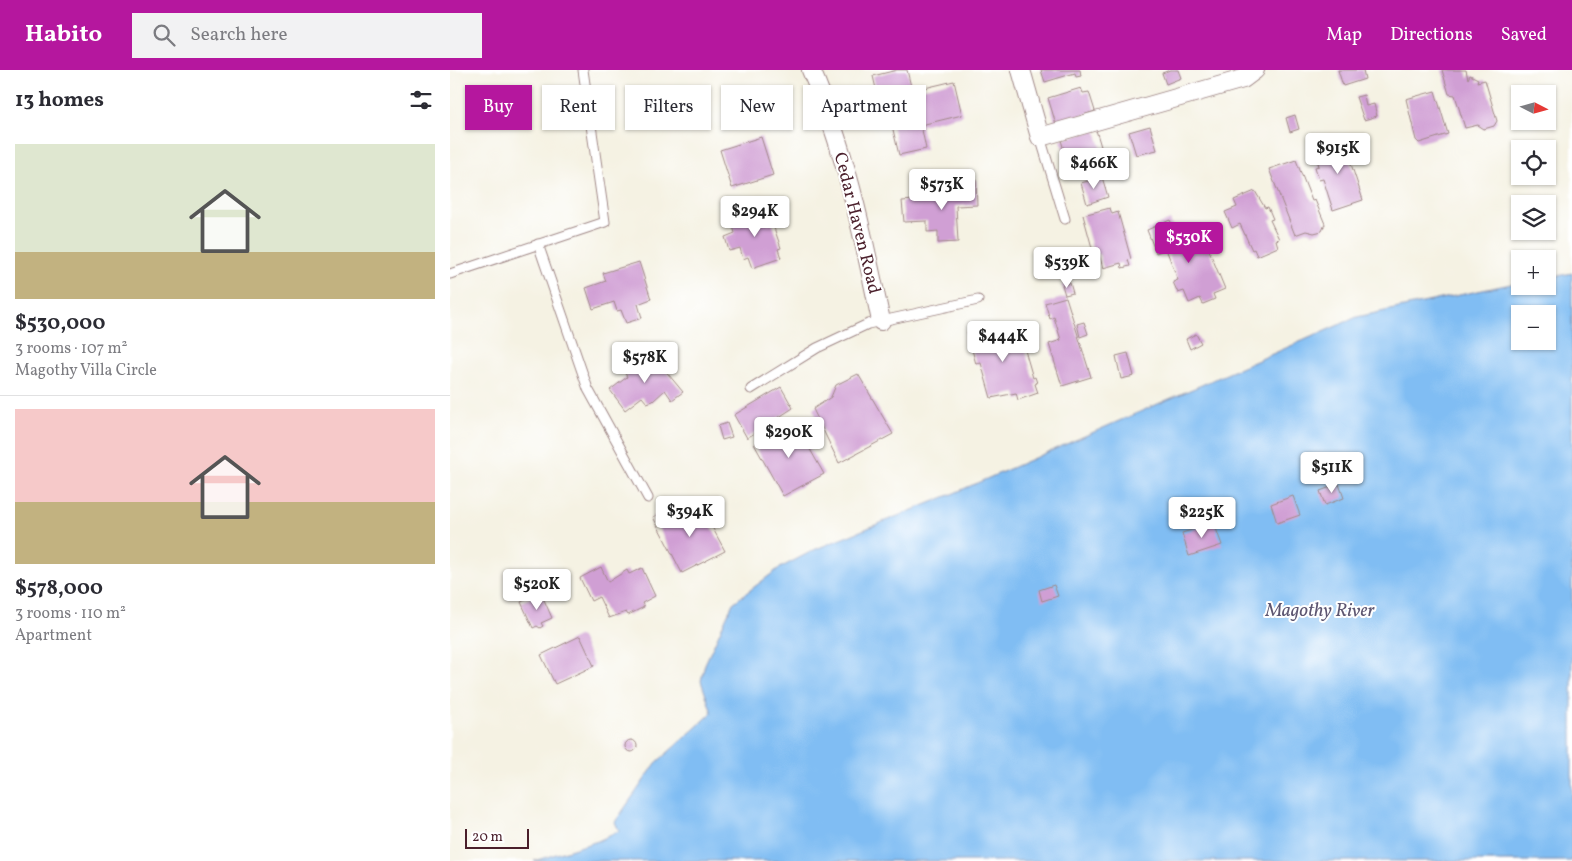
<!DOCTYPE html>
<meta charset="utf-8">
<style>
body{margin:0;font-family:Vollkorn,serif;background:#f2f2f3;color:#2b2b33;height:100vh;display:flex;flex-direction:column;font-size:19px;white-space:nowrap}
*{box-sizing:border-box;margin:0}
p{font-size:16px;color:#7c7c81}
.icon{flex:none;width:28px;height:28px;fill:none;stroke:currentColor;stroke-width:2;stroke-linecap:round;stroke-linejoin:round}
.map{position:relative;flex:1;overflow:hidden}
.panel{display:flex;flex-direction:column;background:#fff;width:450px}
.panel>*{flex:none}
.banner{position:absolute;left:15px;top:15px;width:475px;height:45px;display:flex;gap:10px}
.needle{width:32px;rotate:96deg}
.tools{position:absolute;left:1061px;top:15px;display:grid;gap:10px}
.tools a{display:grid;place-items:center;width:45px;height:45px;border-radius:0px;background:#fff;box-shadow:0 1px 4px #0004;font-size:25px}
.scale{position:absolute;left:15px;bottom:12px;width:64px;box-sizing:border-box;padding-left:5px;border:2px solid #4a1f2b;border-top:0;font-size:14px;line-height:18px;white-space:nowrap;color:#4a1f2b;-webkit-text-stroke:4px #fff;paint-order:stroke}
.price{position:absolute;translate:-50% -42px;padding:0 11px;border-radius:5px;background:#fff;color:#222;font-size:16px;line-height:32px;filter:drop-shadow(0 1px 2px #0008)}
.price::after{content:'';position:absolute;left:50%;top:30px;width:15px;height:11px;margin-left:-8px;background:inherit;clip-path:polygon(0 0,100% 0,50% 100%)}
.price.selected{background:#b5179e;color:#fff}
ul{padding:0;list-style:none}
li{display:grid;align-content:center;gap:10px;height:265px;padding:0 15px}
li+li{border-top:1px solid #e1e1e2}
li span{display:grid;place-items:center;height:155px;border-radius:0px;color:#555}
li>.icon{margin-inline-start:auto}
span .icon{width:90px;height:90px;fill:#fffc;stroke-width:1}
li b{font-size:21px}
h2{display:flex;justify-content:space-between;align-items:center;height:60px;padding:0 15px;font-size:21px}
.pill{padding:0 18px;border-radius:0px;background:#fff;box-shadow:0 1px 4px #0004;font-size:18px;line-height:45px}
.pill.selected{background:#b5179e;color:#fff}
header{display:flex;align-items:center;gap:30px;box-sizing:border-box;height:70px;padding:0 25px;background:#b5179e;color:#fff}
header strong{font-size:24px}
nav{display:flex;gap:28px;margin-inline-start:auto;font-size:18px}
.search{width:350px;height:45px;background:#f2f2f3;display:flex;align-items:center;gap:12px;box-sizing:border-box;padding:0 18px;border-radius:0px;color:#7c7c81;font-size:19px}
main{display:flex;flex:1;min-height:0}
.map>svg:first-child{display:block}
.water{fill:#80bdf3;stroke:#656e8f;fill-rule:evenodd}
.building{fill:#d09fd4}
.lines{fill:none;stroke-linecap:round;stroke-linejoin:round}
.lane-casing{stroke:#a08887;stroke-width:11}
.street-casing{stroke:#a08887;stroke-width:20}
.lane{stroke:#fff;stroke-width:9}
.street{stroke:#fff;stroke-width:18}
.labels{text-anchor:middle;stroke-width:4;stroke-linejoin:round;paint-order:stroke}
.street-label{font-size:18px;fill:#4a1f2b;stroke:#fff}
.water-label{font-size:19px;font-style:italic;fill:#5d5671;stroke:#fff}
</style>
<header>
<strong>Habito</strong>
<div class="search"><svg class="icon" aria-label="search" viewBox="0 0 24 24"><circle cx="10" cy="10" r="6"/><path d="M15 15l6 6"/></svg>Search here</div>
<nav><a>Map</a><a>Directions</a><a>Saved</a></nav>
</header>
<main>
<section class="panel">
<h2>13 homes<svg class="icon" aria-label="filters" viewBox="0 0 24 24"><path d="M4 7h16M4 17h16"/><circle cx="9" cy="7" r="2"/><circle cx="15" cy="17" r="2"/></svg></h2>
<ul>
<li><span style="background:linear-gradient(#dfe7d0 70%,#c2b280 0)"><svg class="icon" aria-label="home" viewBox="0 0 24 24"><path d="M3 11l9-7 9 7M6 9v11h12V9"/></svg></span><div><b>$530,000</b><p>3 rooms · 107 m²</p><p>Magothy Villa Circle</p></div></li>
<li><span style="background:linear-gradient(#f6c9c9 60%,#c2b280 0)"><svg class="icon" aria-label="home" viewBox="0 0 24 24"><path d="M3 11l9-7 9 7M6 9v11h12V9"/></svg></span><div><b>$578,000</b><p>3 rooms · 110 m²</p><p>Apartment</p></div></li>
</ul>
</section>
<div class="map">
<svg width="1122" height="791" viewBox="0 0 1122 791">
<rect width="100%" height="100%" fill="#fff"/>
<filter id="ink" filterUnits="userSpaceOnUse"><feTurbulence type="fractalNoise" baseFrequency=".02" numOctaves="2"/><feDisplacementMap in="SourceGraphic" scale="10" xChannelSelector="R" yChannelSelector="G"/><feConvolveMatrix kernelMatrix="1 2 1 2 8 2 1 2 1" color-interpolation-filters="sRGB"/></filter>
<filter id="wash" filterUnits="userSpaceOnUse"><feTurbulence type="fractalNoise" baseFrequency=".0096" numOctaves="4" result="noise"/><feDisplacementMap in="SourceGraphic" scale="20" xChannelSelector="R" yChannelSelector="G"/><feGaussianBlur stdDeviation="1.12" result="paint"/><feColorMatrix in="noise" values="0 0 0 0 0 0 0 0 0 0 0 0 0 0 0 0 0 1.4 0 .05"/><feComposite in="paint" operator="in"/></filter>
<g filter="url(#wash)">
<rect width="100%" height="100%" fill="#f5f2e3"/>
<!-- water -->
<path class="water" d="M1122,203V791H84L148,771L169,761L165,752L206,693L262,643L251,611L255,594L283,533L328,499L366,479L502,424L907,247L1070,212V216H1098V208ZM1070,244H1098V271H1070Z"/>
<g id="blocks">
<!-- building -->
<g class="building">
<polygon points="447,0 457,0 462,21 504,11 512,45 471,55 476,79 449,85 436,30 429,32 423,6"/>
<polygon points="591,0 630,0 631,6 626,7 625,3 595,12"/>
<polygon points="720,0 728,0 731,8 716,14 712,3"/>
<polygon points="888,0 913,0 915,9 893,16"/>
<polygon points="992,0 1016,0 1018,9 1020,5 1028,9 1027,12 1035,10 1047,51 1044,56 1034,59 1028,55 1015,58 1005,25 999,24"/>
<polygon points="631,18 633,23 639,22 645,41 606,54 598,28"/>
<polygon points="985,21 998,64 969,73 966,70 956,29"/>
<polygon points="914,25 916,36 924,34 927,46 914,50 906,27"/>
<polygon points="845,45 849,59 840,62 836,48"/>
<polygon points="700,56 707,80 686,85 679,62"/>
<polygon points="646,60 655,90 620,101 611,70"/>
<polygon points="311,67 323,105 282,118 270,80"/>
<polygon points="893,70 913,130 883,140 873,109 869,110 865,97 869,96 864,80"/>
<polygon points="846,90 862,131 865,130 875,154 872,161 864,163 856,161 845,165 819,99"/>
<polygon points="652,107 658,127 637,134 631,113"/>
<polygon points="526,110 527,135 506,136 508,172 488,173 488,161 477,162 477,151 454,152 452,131 464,130 464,127 469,127 470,129 504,127 503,112"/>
<polygon points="805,121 815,138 818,137 823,149 820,150 829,169 826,170 828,177 807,186 804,179 802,180 790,154 782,158 775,142 787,137 784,130"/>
<polygon points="313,137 319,151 318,154 322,152 331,178 328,179 331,188 302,198 298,187 293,189 290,178 279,181 275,167 285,163 280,147"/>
<polygon points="660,138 662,144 668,142 681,189 678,190 680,196 672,198 671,193 653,198 649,184 644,185 633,145"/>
<polygon points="720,150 730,173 727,174 729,179 733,177 732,173 739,170 741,174 754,168 775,219 763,224 765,229 753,234 750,228 739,233 734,221 728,223 723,212 728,210 716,179 706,183 697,160"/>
<polygon points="189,192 201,229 188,234 192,248 176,253 171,240 167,241 164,232 143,239 136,218 156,211 153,203"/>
<polygon points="620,213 623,223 615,225 612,215"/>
<polygon points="616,227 641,307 612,316 599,274 611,270 604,247 600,249 595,233"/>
<polygon points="634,252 638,264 630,267 627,254"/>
<polygon points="540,255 546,268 565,259 570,263 583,308 585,307 587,313 585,314 588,323 568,330 566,323 541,328 531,293 526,294 517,262"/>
<polygon points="746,264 751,273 740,279 736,269"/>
<polygon points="678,283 684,306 671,309 666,286"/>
<polygon points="204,287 233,322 222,330 215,320 203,331 197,333 192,327 175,340 160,320 177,307 175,303 193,290 195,293"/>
<polygon points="408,304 443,364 389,393 363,339 381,327 386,315"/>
<polygon points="331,317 343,338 297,368 284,345"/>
<polygon points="344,351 374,404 333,426 304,374"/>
<polygon points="277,353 282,367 272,370 268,356"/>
<polygon points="889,414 894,428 875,435 870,421"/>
<polygon points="843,426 850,445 827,453 821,434"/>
<polygon points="226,436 235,454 262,440 268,452 261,455 275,481 232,503 203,447"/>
<polygon points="764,453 772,475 739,486 732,463"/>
<polygon points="151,497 158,512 177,500 179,504 192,498 205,526 192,533 194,537 178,545 176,542 159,548 149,527 141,531 130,508"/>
<polygon points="604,515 608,526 592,531 589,520"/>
<polygon points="91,523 102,548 91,553 93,556 90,558 87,556 83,558 71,532"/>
<polygon points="130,566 144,596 105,614 91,585"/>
<circle cx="181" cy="676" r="6"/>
</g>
</g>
</g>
<g filter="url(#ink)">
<use href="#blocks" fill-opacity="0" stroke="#a08887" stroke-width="1"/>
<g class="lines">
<!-- lane casing -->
<g class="lane-casing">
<g id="lane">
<polyline points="590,67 615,149"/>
<polyline points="88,174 138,319 198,428"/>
<polyline points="0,204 155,152 133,0"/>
<polyline points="301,319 367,278 418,254 528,230"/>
</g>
</g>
<!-- street casing -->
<g class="street-casing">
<g id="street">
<path d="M361,0C396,80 413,166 431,251"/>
<polyline points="571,0 590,67 793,9 805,0"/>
</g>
</g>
<!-- lane -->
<use href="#lane" class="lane"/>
<!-- street -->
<use href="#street" class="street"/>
</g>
</g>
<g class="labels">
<!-- street labels -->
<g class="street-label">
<text transform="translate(408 153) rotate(76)" y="6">Cedar Haven Road</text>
</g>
<!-- water labels -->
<g class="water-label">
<text x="870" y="546">Magothy River</text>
</g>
</g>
</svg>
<div class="tools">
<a><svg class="needle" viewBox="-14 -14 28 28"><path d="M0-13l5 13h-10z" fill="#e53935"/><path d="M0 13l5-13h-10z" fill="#7c7c81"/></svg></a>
<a><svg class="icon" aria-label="locate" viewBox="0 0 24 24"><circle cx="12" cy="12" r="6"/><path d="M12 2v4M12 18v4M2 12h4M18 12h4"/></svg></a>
<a><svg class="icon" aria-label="layers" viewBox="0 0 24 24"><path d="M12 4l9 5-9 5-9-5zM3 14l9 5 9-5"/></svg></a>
<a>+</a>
<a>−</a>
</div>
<div class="scale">20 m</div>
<b class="price" style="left:888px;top:105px">$915K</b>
<b class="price" style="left:644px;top:120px">$466K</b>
<b class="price" style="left:492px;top:141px">$573K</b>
<b class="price" style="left:305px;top:168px">$294K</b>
<b class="price selected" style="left:739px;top:194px">$530K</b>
<b class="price" style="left:617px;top:219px">$539K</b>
<b class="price" style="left:553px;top:293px">$444K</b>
<b class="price" style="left:195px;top:314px">$578K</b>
<b class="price" style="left:339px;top:389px">$290K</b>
<b class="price" style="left:882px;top:424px">$511K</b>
<b class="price" style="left:240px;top:468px">$394K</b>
<b class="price" style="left:752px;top:469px">$225K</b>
<b class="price" style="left:87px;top:541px">$520K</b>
<div class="banner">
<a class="pill selected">Buy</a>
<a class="pill">Rent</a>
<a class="pill">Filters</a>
<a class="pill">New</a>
<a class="pill">Apartment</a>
</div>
</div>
</main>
